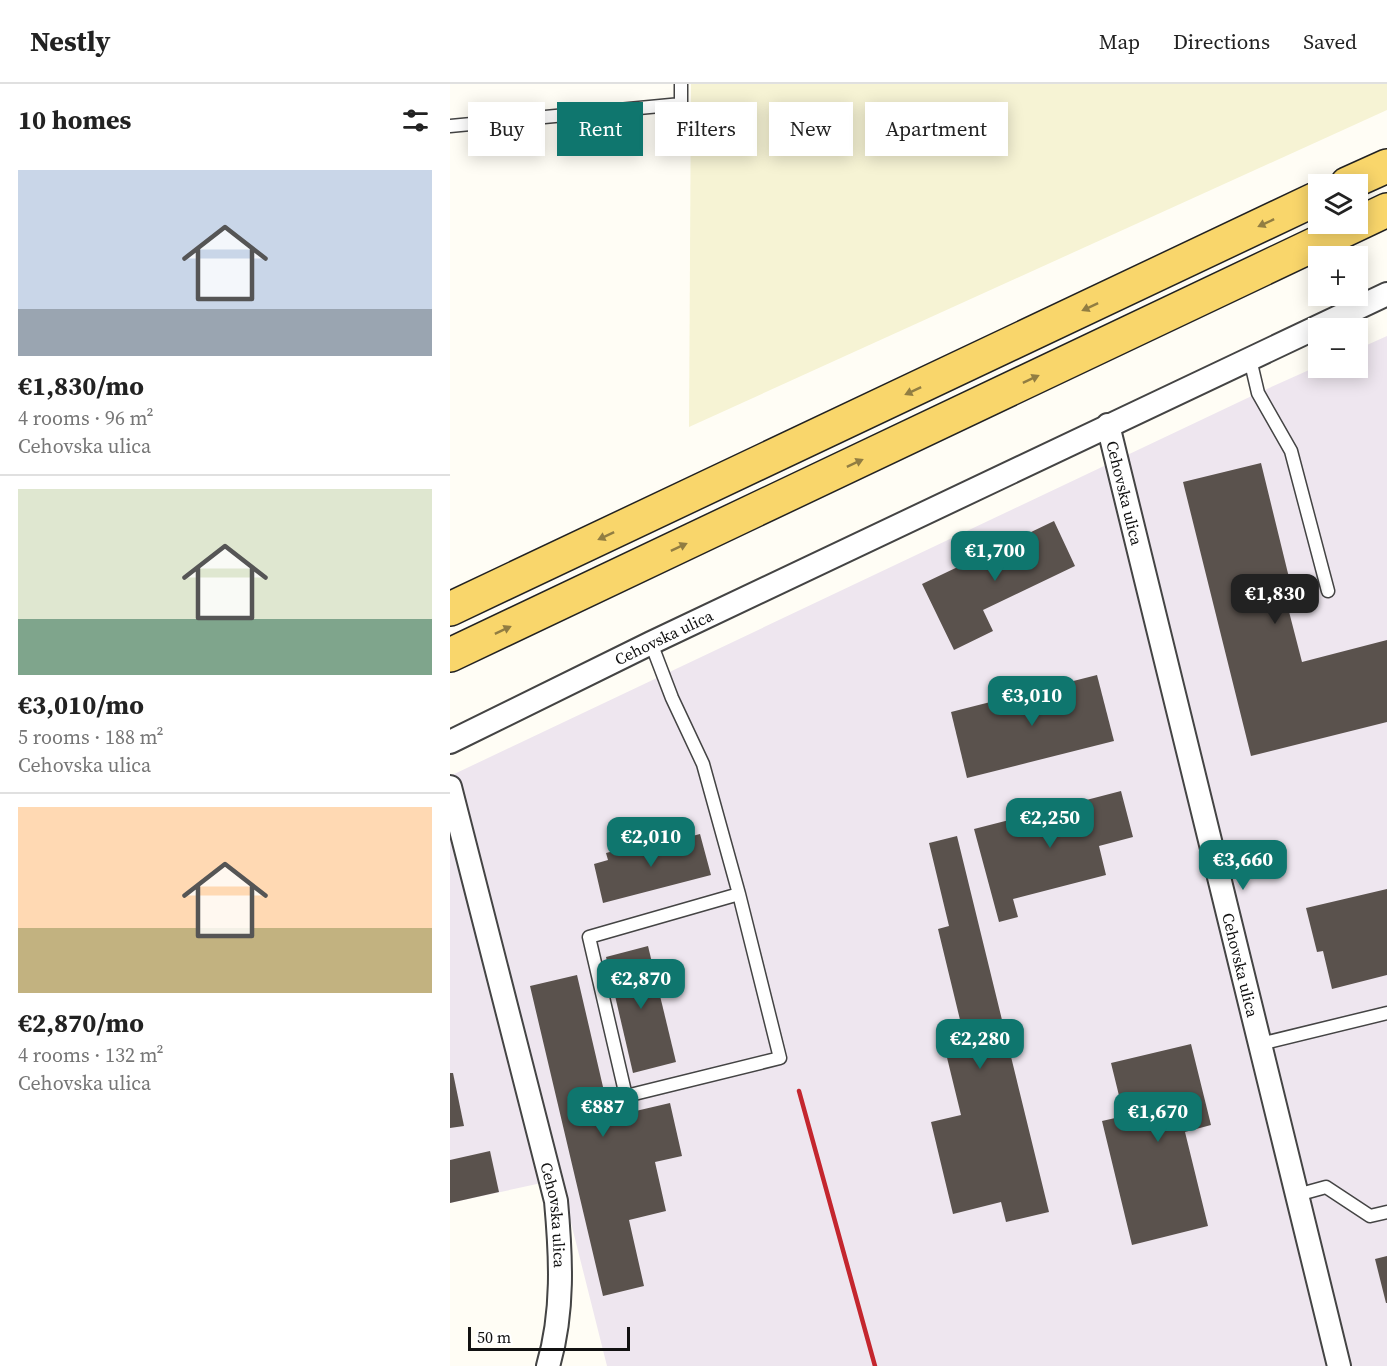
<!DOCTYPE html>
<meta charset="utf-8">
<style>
body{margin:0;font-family:"Source Serif 4",serif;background:#f2f2f2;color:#222;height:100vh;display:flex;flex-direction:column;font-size:22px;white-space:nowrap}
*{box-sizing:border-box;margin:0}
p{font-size:20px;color:#767676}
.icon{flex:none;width:33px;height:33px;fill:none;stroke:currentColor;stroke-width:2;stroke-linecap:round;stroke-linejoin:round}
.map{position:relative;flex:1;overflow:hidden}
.panel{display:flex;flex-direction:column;background:#fff;width:450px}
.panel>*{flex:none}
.hud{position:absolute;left:18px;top:18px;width:570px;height:54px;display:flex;gap:12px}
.controls{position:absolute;left:858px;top:90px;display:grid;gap:12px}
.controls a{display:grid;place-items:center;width:60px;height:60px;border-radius:0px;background:#fff;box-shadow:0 3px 15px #0003;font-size:30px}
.scale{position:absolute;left:18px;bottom:15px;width:162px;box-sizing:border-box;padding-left:6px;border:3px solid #111;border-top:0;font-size:16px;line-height:21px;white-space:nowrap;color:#111;-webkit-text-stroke:4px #fff;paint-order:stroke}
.price{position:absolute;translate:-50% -51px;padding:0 14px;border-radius:12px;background:#0f766e;color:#fff;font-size:20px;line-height:39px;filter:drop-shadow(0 2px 3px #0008)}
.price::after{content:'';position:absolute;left:50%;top:36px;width:18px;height:14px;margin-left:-9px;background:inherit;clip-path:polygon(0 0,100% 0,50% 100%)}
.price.active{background:#222;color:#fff}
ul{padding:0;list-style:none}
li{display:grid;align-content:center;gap:12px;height:318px;padding:0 18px}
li+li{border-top:2px solid #e0e0e0}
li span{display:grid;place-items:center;height:186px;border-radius:0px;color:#555}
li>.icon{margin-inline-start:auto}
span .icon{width:108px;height:108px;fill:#fffc;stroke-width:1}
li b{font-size:26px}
h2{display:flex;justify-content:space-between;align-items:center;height:72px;padding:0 18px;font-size:26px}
.chip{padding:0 21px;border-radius:0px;background:#fff;box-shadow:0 3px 15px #0003;font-size:21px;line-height:54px}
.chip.active{background:#0f766e;color:#fff}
header{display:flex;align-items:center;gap:36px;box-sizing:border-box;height:84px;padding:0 30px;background:#fff;border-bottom:2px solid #e0e0e0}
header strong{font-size:28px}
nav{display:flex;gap:33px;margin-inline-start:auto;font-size:21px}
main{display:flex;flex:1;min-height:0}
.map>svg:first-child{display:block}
.industrial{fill:#eee6ef}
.farmland{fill:#f6f3d4}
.building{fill:#5a524d}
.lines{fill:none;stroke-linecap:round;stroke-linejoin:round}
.lane-casing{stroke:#444;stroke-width:15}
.street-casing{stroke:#444;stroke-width:26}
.primary-casing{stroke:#222;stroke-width:36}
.lane{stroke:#fff;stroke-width:12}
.street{stroke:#fff;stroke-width:22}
.primary{stroke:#f9d66b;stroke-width:33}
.rail{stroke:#c4262e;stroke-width:4.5}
.oneway{fill:#917d42}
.labels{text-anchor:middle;stroke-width:6;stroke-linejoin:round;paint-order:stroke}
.street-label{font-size:16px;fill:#111;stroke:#fff}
</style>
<header>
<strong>Nestly</strong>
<nav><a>Map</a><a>Directions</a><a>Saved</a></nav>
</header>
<main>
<section class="panel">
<h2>10 homes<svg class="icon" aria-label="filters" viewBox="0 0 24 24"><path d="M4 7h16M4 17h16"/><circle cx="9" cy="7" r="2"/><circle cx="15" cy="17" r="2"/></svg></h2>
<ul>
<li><span style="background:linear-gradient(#c9d6e8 75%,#9aa5b1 0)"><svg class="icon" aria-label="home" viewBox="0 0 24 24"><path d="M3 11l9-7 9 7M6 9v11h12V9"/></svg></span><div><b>€1,830/mo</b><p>4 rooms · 96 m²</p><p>Cehovska ulica</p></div></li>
<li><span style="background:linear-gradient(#dfe7d0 70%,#7fa58c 0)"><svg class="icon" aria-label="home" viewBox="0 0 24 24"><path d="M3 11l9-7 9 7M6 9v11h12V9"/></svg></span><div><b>€3,010/mo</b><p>5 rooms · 188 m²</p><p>Cehovska ulica</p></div></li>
<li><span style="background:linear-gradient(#ffd9b3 65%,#c2b280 0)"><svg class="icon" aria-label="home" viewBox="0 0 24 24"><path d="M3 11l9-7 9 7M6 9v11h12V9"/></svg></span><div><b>€2,870/mo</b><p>4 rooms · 132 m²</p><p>Cehovska ulica</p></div></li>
</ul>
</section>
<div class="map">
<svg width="937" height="1282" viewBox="0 0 937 1282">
<rect width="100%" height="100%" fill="#fffdf5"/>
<!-- industrial -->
<polygon class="industrial" points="937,252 937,1282 157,1282 110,1095 0,1119 0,692 808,309 868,282 868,284 908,284 908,265"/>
<!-- farmland -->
<polygon class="farmland" points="241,0 937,0 937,26 239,343"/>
<!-- building -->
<g class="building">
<polygon points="811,379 844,514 836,516 852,578 937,556 937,638 801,672 733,398"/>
<polygon points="604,437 625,482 533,526 543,547 504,566 472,500"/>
<polygon points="647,591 664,657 517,694 501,628"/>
<polygon points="671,707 683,753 649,762 656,791 563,815 568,833 549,838 524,745"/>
<polygon points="250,750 261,791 153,819 144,780 158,776 156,769 194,759 196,764"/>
<polygon points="507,752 599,1128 556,1138 551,1118 503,1130 481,1038 511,1031 491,949 512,944 488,845 499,842 479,759"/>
<polygon points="937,805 937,891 882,905 873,867 867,868 856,824"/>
<polygon points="198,862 226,978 183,989 156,873"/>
<polygon points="127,891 160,1033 220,1019 232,1072 205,1078 216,1127 179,1136 194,1202 153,1212 80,902"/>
<polygon points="741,960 761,1041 735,1048 758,1142 682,1161 652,1037 674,1032 661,979"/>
<polygon points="0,989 3,989 14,1042 0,1044"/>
<polygon points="40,1067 49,1108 0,1119 0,1076"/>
<polygon points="937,1172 937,1219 936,1219 925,1175"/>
</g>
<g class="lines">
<!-- lane casing -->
<g class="lane-casing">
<g id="lane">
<polyline points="0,42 231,20 231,0"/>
<polyline points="800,275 808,309 841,367 878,507"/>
<polyline points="201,559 222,614 253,680 289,810 139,853 176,1012 330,974 289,810"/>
<polyline points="810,960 937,929"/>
<polyline points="847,1111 876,1103 920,1132 937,1128"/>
</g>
</g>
<!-- street casing -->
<g class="street-casing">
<g id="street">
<path id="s1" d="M658,341L889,1282"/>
<path id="s2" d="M0,658L201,559L937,210"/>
<path id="s3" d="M0,703L106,1117C111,1172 114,1228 98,1282"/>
</g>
</g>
<!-- primary casing -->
<g class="primary-casing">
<g id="primary">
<polyline points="897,100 937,82"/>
<polyline points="0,525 868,114"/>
<polyline points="0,571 937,126"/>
</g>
</g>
<!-- lane -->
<use href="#lane" class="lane"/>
<!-- street -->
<use href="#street" class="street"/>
<!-- primary -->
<use href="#primary" class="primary"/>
<!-- rail -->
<polyline class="rail" points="349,1007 425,1282"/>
</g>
<!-- one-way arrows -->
<defs><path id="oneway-solid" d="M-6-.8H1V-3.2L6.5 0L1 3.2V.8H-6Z" transform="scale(1.5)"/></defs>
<g class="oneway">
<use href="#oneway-solid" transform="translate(816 139) rotate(155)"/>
<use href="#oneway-solid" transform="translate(640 223) rotate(155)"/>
<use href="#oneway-solid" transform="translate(581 295) rotate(-25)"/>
<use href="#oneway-solid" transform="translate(463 307) rotate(155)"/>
<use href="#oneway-solid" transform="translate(405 379) rotate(-25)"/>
<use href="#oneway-solid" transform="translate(156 452) rotate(155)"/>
<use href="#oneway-solid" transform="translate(229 463) rotate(-25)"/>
<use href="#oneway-solid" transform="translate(53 546) rotate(-25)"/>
</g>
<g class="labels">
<!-- street labels -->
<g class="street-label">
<text dy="6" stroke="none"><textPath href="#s1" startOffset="70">Cehovska ulica</textPath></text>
<text dy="6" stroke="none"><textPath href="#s2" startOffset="238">Cehovska ulica</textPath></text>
<text dy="6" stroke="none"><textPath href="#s1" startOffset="556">Cehovska ulica</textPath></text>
<text dy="6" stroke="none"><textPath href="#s3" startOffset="441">Cehovska ulica</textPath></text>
</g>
</g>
</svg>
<div class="controls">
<a><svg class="icon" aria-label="layers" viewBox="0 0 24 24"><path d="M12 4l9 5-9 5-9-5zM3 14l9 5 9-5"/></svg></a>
<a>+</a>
<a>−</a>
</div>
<div class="scale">50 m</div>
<b class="price" style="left:545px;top:498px">€1,700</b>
<b class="price active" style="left:825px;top:541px">€1,830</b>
<b class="price" style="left:582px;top:643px">€3,010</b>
<b class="price" style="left:600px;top:765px">€2,250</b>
<b class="price" style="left:201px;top:784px">€2,010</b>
<b class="price" style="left:793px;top:807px">€3,660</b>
<b class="price" style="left:191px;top:926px">€2,870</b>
<b class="price" style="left:530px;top:986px">€2,280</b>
<b class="price" style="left:153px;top:1054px">€887</b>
<b class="price" style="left:708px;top:1059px">€1,670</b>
<div class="hud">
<a class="chip">Buy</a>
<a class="chip active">Rent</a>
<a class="chip">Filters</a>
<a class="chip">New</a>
<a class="chip">Apartment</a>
</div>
</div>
</main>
